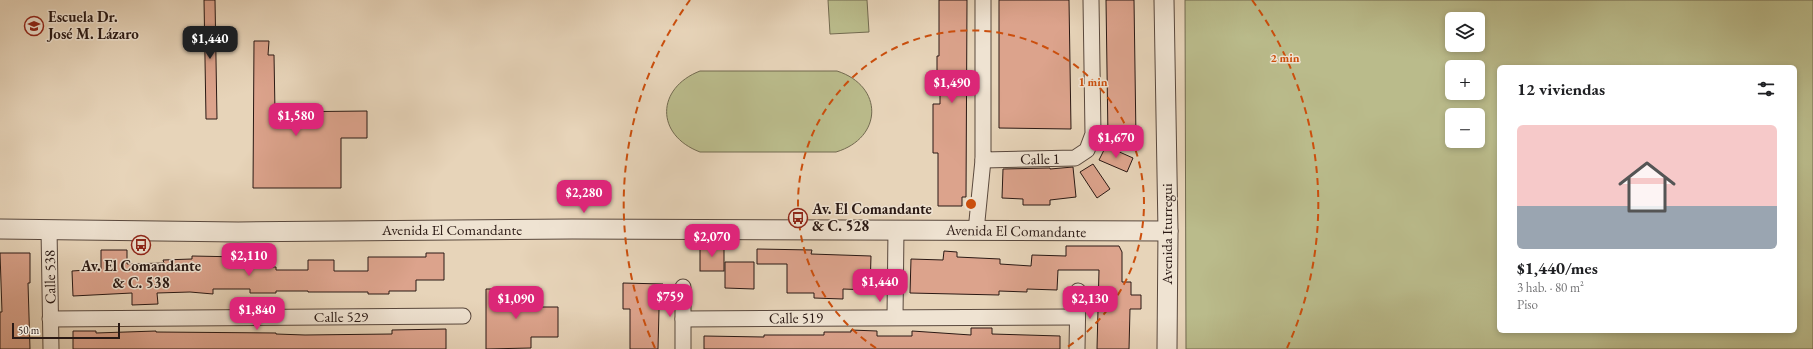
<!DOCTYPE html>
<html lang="es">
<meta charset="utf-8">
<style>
body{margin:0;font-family:"EB Garamond",serif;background:#f2f2f2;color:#202124;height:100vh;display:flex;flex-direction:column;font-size:15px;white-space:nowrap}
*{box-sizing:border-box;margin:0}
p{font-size:13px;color:#757577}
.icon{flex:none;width:22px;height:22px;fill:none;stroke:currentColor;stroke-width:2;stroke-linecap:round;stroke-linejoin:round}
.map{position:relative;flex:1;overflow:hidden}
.panel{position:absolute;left:1497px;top:65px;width:300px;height:268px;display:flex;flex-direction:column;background:#fff;border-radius:6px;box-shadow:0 2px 6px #0003}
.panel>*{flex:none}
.controls{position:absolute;left:1445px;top:12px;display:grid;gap:8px}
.controls a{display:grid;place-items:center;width:40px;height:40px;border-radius:6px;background:#fff;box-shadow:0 2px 6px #0003;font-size:20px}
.scale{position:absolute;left:12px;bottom:10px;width:108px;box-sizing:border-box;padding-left:4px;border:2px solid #2a1914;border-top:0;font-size:11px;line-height:14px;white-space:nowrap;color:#2a1914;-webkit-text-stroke:3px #efe3d2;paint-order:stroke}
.price{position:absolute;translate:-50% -34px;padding:0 9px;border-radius:8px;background:#db2777;color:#fff;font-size:13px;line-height:26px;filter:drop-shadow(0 1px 2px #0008)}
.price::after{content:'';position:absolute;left:50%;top:24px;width:12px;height:9px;margin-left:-6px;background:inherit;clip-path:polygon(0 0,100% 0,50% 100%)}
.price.on{background:#222;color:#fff}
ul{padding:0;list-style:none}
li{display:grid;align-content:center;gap:8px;height:212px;padding:0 20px}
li+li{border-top:1px solid #e0e0e0}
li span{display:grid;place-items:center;height:124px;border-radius:6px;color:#555}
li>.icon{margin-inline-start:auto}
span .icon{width:72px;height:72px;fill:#fffc;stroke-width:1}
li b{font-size:17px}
h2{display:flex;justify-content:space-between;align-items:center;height:48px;padding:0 20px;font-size:17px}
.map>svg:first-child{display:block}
.green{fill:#babb8b;stroke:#726a50;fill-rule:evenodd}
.building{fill:#dca38c;stroke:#2a1914}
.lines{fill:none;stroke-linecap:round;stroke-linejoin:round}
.minor-casing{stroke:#59483d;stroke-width:17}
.tertiary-casing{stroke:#59483d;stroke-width:21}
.minor{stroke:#efe3d2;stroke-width:15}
.tertiary{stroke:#efe3d2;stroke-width:19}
.ring{fill:none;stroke:#cc4f0d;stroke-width:2;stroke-dasharray:7 5}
.labels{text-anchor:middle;stroke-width:3;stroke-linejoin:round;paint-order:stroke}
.poi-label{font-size:15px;font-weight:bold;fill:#2a1914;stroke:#efe3d2;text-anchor:start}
.street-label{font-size:15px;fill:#2a1914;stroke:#efe3d2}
.centre{fill:#cc4f0d;stroke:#efe3d2;stroke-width:2}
.ring-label{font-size:12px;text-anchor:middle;font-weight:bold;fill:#cc4f0d;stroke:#efe3d2;stroke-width:3;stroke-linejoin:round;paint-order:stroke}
</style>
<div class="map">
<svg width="1813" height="349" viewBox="0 0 1813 349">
<rect width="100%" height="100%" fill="#e7d4b9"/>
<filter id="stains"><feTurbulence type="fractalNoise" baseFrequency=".005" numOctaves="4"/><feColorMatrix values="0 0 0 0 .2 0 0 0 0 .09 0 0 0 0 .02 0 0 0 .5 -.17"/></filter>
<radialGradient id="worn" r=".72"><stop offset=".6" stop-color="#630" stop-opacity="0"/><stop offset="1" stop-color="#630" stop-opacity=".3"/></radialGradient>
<!-- green -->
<g class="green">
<polygon points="828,0 867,0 869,32 830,34"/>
<path d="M1185,0H1813V349H1186ZM1452,19H1478V45H1452ZM1452,67H1478V93H1452ZM1499,67H1795V331H1499ZM1452,115H1478V141H1452Z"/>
<path d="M700,71H837C884,86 883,138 836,152H700C655,135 656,88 700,71Z"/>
</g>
<!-- building -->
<g class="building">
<polygon points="204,0 215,0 217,119 206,119"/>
<polygon points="939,0 967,0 966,197 962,197 962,206 938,206 938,153 933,153 933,104 940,104 940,72 937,72 937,56 939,56"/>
<polygon points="999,0 1069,0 1071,129 999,128"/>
<polygon points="1106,0 1134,0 1136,139 1108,139"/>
<polygon points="254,41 269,41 268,55 274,55 275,112 367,111 367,138 341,138 341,188 253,188"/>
<polygon points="1106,146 1133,158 1127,172 1099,160"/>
<polygon points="1093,164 1110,189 1097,198 1080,172"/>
<polygon points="1073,167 1076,197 1050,200 1050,205 1023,205 1023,199 1002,198 1003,169 1050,168 1050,169"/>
<rect x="700" y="246" width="24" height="25"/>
<polygon points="1066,246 1119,246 1122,252 1122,282 1131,282 1131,295 1141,295 1141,309 1130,309 1129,349 1097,349 1099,270 1058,270 1057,290 1027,289 1027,292 999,291 999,295 910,293 911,259 943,260 944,251 957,252 957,257 1000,259 1000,264 1031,266 1032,255 1066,256"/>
<polygon points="757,249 812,250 811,254 871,256 870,290 843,289 843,299 814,298 814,293 787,293 787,264 757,264"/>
<polygon points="101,250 127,250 127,264 164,263 163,260 192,259 192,256 242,257 242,267 276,267 276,270 308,270 308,260 334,260 334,271 368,271 368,257 426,257 426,253 444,253 444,280 416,280 416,291 389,291 389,294 368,294 368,292 308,292 308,291 276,291 276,293 250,293 250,289 213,289 213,294 190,292 157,293 158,304 132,305 132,293 73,296 72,271 101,269"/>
<polygon points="0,253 30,253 30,283 28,283 30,349 0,349 0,312 2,312"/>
<polygon points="725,262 754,262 754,289 725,288"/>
<polygon points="623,283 663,284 662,309 659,309 658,349 630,349 630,309 623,309"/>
<polygon points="486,289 522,289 522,302 531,302 531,307 558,307 558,337 531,337 531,348 486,349"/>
<polygon points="971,328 992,328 992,334 1060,336 1060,349 704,349 704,336 764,337 764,335 824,335 824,332 851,332 851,330 877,331 877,336 912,336 912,331 971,335"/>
<polygon points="446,329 446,349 73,349 73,331 96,331 96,333 156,331 156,332 276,333 276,334 305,335 392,334 392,330"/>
</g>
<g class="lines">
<!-- minor casing -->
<g class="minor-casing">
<g id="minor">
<polyline points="983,0 983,160 1075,158 1087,150 1093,134 1091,0"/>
<polyline points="49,229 51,349"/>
<polyline points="976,231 983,160"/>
<polyline points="895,317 896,230"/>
<polyline points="50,319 463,316"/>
<polyline points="683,319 1077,317"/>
<polyline points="683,349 683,287"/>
<polyline points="1077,349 1078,291"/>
</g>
</g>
<!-- tertiary casing -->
<g class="tertiary-casing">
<g id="tertiary">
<polyline points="1164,0 1168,231 1167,349"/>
<polyline points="0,229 238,232 572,229 1168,231"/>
</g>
</g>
<!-- minor -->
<use href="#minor" class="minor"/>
<!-- tertiary -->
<use href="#tertiary" class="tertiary"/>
</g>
<!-- distance rings -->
<g class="ring">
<path d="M876 348A173 173 0 1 1 1066 348"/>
<path d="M655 348A347 347 0 0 1 690 0M1252 0A347 347 0 0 1 1287 348"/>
</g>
<!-- icons -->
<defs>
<g id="school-ring" transform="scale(1)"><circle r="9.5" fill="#efe3d2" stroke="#8f2418" stroke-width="1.5"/><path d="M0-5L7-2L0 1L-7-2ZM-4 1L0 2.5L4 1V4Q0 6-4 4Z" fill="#8f2418"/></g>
<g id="bus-ring" transform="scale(1)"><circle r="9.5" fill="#efe3d2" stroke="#8f2418" stroke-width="1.5"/><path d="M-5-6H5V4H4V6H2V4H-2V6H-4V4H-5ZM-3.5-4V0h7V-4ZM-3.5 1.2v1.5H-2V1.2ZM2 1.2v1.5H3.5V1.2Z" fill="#8f2418"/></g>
</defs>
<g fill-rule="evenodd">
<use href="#school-ring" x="34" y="26"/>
<use href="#bus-ring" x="798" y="218"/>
<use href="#bus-ring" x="141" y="245"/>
</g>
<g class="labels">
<!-- poi labels -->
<g class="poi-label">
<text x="48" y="22">Escuela Dr.<tspan x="48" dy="17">José M. Lázaro</tspan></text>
<text x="812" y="214">Av. El Comandante<tspan x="812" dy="17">&amp; C. 528</tspan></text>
<text x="141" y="271" text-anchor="middle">Av. El Comandante<tspan x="141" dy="17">&amp; C. 538</tspan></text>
</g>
<!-- street labels -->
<g class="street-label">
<text transform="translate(1040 159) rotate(-1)" y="5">Calle 1</text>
<text x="452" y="235">Avenida El Comandante</text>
<text transform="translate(1016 231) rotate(1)" y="5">Avenida El Comandante</text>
<text transform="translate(1167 234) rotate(-90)" y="5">Avenida Iturregui</text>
<text transform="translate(50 277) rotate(-91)" y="5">Calle 538</text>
<text x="341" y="322">Calle 529</text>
<text transform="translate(796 318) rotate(-1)" y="5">Calle 519</text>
</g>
</g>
<circle cx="971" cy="204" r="6" class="centre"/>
<g class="ring-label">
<text x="1285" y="62">2 min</text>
<text x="1093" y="86">1 min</text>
</g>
<rect width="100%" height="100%" filter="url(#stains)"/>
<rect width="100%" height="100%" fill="url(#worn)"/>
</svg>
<div class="controls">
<a><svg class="icon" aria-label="layers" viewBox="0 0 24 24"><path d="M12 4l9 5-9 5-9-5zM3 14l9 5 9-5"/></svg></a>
<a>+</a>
<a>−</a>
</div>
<div class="scale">50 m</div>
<b class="price on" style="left:210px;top:60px">$1,440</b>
<b class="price" style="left:952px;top:104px">$1,490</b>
<b class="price" style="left:296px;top:137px">$1,580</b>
<b class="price" style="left:1116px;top:159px">$1,670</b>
<b class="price" style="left:584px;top:214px">$2,280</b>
<b class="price" style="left:712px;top:258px">$2,070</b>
<b class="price" style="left:249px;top:277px">$2,110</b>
<b class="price" style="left:880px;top:303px">$1,440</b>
<b class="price" style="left:670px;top:318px">$759</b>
<b class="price" style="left:516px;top:320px">$1,090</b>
<b class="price" style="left:1090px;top:320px">$2,130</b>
<b class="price" style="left:257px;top:331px">$1,840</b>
<section class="panel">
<h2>12 viviendas<svg class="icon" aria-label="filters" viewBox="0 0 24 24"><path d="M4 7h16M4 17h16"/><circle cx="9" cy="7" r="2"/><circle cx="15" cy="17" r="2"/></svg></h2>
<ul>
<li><span style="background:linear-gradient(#f6c9c9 65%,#9aa5b1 0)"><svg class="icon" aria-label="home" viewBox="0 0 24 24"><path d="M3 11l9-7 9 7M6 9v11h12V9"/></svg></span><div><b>$1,440/mes</b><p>3 hab. · 80 m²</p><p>Piso</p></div></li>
</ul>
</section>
</div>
